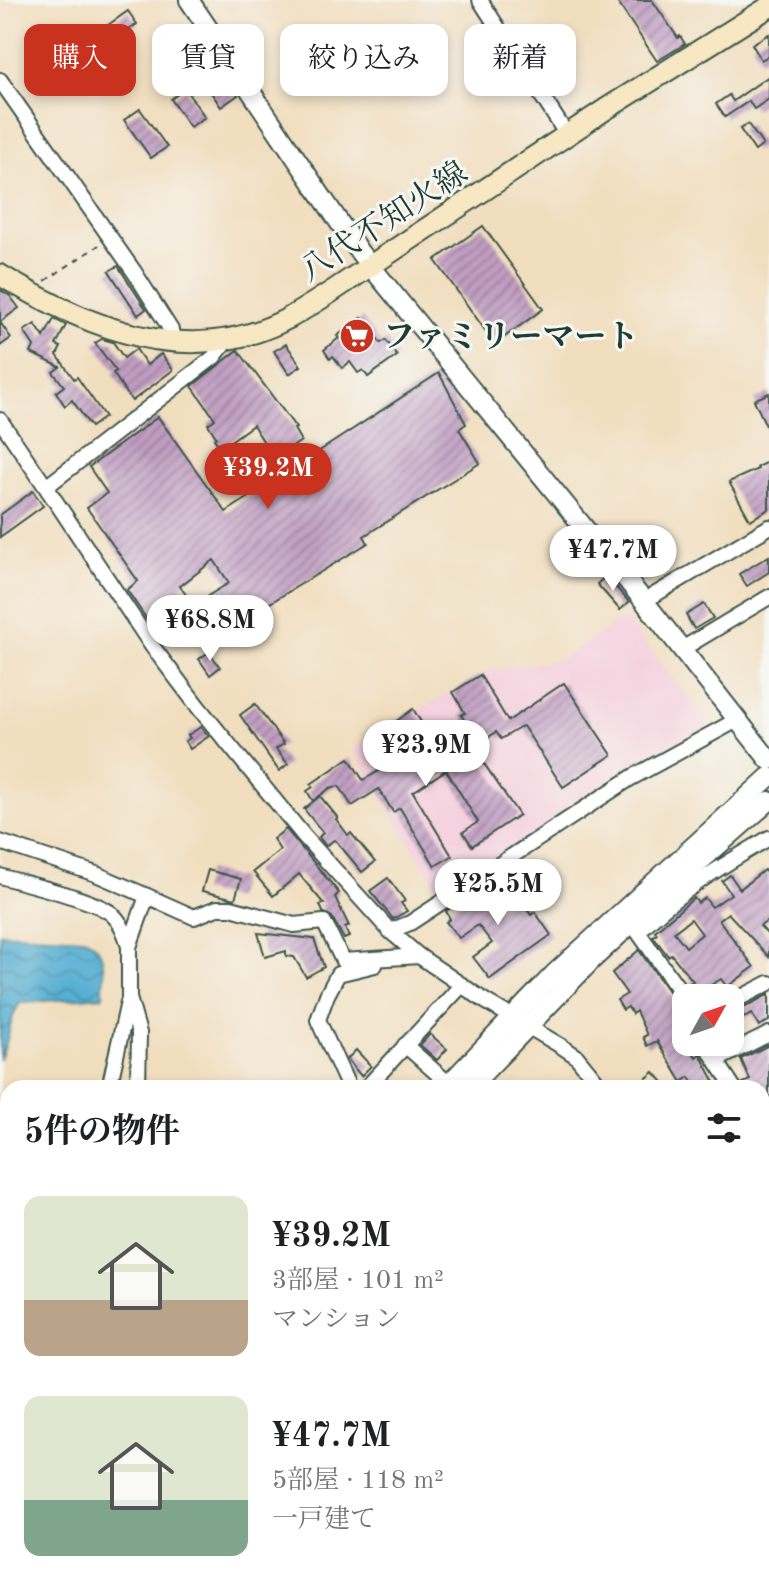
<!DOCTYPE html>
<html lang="ja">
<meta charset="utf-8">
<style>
body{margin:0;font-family:"Old Standard TT","Noto Serif JP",serif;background:#f2f2f2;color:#202124;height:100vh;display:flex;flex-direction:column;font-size:30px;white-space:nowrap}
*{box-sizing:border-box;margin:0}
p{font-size:26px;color:#757577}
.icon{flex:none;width:44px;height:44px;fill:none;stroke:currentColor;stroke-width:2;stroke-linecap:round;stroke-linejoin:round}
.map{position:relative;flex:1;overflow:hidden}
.drawer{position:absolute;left:0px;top:1080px;width:770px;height:514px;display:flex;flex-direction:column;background:#fff;border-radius:24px 24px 0 0;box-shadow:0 4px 12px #0003}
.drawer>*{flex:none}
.hud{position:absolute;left:24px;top:24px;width:722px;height:72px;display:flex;gap:16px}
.needle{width:52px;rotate:50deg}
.tools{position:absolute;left:672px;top:984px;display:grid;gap:16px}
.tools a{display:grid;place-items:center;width:72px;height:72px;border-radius:16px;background:#fff;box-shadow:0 4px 12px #0003;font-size:40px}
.price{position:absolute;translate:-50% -68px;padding:0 18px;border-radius:28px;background:#fff;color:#222;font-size:26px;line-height:52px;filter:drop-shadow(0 2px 4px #0008)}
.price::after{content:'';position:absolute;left:50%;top:48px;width:24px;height:18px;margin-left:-12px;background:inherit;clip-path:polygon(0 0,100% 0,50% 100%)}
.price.active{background:#c8321e;color:#fff}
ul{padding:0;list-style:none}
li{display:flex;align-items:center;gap:24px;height:200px;padding:0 24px}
li span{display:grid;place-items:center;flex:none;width:224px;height:160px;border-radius:16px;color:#555}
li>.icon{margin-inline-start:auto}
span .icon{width:96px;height:96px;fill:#fffc;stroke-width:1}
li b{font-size:34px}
h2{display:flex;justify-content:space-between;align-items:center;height:96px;padding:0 24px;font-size:34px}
.chip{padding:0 28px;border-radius:16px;background:#fff;box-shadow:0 4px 12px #0003;font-size:28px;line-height:72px}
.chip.active{background:#c8321e;color:#fff}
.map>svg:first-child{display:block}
.built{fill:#f4cfdd}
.water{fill:url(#water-waves);stroke:#3a7683;stroke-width:2}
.building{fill:url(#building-hatch);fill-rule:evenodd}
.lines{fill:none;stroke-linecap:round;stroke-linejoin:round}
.minor-casing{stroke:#3e5549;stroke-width:18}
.tertiary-casing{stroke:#3e5549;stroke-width:22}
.secondary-casing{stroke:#3e5549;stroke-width:24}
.path{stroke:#3e5549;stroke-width:2;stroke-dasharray:6 6;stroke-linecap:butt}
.minor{stroke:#fff;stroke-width:14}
.tertiary{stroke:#fff;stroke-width:18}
.secondary{stroke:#f7e8c3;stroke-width:20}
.tertiary-bridge-casing{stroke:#3e5549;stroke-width:22;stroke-linecap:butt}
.tertiary-bridge{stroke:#fff;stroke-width:18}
.labels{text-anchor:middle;stroke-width:6;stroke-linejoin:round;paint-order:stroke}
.street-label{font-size:32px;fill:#1f3d34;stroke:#f6f6f2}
.poi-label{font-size:32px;font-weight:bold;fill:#1f3d34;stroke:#f6f6f2;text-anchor:start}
</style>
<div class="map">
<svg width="769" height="1593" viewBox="0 0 769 1593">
<defs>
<pattern id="water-waves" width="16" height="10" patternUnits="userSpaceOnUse" patternTransform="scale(2)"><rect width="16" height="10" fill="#55aed2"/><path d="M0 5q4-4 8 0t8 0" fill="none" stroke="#468fab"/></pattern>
<pattern id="building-hatch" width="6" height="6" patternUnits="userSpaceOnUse" patternTransform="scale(2)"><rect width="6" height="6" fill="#c09dc1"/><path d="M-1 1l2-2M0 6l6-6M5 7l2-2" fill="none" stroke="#9b819e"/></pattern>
</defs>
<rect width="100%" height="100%" fill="#f6f6f2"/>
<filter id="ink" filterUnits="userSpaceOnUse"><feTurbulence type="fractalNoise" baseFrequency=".0125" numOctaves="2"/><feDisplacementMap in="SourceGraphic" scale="16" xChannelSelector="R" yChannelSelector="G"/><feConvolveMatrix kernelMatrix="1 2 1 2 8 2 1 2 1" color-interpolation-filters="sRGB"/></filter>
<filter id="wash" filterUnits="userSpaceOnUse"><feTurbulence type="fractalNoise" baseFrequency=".006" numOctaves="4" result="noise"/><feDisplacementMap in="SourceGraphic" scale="32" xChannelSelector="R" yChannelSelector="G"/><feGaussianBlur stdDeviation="1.8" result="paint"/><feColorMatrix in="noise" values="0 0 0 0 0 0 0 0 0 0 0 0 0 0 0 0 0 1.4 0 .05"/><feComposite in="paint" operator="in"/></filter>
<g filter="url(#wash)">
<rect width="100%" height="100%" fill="#f1debf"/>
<!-- built -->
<polygon class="built" points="625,618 711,726 441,893 352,748 487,671 559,660"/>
<!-- water -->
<g class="water">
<path d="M0,933L83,938C109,946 103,974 103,996L20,1003C8,1020 10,1040 0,1058Z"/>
<polygon points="0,1177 8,1192 8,1496 5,1495 5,1500 0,1494"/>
<polygon points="123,1586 308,1586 313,1593 134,1593"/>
</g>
<g id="blocks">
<!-- building -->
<g class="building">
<polygon points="616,0 652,0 678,38 680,36 685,44 657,61"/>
<polygon points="128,11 137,24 117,38 108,25"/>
<polygon points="769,34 769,56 761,60 752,44"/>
<polygon points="220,68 238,95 221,107 202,79"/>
<polygon points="769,76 769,99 754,109 749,101 725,117 716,104 729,95 733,101"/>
<polygon points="185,89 205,117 190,127 171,99"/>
<polygon points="140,109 167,147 151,158 124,120"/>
<polygon points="748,124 763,145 755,151 740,129"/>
<polygon points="483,226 543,309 495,344 435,260"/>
<polygon points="118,266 146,309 138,315 109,271"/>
<polygon points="0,290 10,296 19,308 0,322 11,338 0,346"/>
<polygon points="362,318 381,343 386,340 397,356 368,377 363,370 358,373 350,362 342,368 333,356 330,359 324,350 339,338 337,336"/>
<polygon points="54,319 66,325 56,345 61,347 57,355 74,379 77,377 105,417 91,427 72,400 65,406 56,392 64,386 53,372 60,367 31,353 34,346 24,331 35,324 44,337"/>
<polygon points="102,339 113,342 124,358 136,349 147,365 161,354 173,370 132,401 113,373 116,371 95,343"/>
<polygon points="286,344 301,366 289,374 274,351"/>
<polygon points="238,350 296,428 294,429 301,441 283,453 281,449 272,455 253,425 221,448 214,439 216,437 208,424 215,419 192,386"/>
<path d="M439,373L466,424L459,429L480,463L364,536L368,543L208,641L192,617L177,631L172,626L158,636L127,590L138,581L87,508L107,493L89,467L158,417L226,512ZM214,560L229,583L193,605L180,586Z"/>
<polygon points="769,393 769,432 754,400"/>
<polygon points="769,461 769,509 750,520 729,482 758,469 757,467"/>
<polygon points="33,491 43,506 0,537 0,515"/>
<polygon points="769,556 769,572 747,586 739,574"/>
<polygon points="606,576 629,602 620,610 597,584"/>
<polygon points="704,604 713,618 694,629 686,615"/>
<polygon points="209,652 220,667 210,675 199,659"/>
<polygon points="480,675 508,721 564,683 612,755 563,787 523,726 501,739 496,732 479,744 461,715 465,713 453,692"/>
<polygon points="255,704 284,744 276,749 288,764 279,771 240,715"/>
<polygon points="413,709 449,767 474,749 519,815 472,846 463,832 478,822 446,770 413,792 452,856 435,866 400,808 393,812 379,789 352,806 339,786 330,788 313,801 307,791 313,787 311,784 349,758 363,780 393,763 398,770 417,758 394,723"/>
<polygon points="201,727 209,736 190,749 185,741 190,738 188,735"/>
<polygon points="320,796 338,818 336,819 348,835 351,833 375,862 362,872 337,842 334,840 326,846 319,837 323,833 304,809"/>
<polygon points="286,829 339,893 335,897 349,926 345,928 349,937 344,939 332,917 323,912 320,905 324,904 299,874 273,896 253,872 280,850 273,839"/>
<polygon points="208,870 241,879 235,899 202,891"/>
<polygon points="509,870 513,877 509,880 514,886 506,891 500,883 482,893 495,911 517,895 531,915 535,912 551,935 490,979 473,957 492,943 478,925 459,938 446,922 450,919 446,911"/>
<path d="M764,870L769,876V920L760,926L769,936V957L728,913L719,920L754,967L727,987L721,979L696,994L688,984L693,981L671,954L668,956L653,936L657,934L655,931L694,898L698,903L705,898L712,907L731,894L722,881L730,875L740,889ZM691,919L702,934L686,947L674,932Z"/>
<polygon points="388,878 405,901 401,903 407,911 393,919 370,891"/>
<polygon points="258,933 314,939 324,967 306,977 294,957 286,956 286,951 265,957"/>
<polygon points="639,950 678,1005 686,1009 686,1017 676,1025 696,1057 700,1054 718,1088 696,1088 690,1077 682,1082 657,1041 647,1046 643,1037 647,1035 636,1011 632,1014 628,1007 623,1010 617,1000 627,994 612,973"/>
<polygon points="769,994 769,1021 759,1026 752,1014 741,1019 737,1011"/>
<polygon points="430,1034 447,1049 437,1060 420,1045"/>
<polygon points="769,1045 769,1104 762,1088 744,1088 743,1083 750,1080 741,1059"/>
<polygon points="356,1050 371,1066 361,1076 347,1059"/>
<polygon points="654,1072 668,1088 635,1088"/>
</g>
</g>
</g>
<g filter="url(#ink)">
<use href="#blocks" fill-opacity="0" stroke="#3e5549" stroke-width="2"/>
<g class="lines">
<!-- minor casing -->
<g class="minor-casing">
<g id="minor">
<polyline points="480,0 567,135"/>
<polyline points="0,80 135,273 171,330 173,342"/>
<polyline points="228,339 214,357 51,483 48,490 152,646 199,708 304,836 390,931 410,923 631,778 737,720"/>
<polyline points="0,420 48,490"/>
<polyline points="644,601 769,527"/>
<polyline points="682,649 769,597"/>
<polyline points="0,842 96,874 147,896"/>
<path d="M0,876C26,884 94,899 112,914C122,923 126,934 129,947"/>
<polyline points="390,931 419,956 485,1001 561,1046 576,1056 602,1088"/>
<path d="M686,999L638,932C675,894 723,865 769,838"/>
<polyline points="730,1003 769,983"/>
<polyline points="704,1042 734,1088"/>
<polyline points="405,1045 449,1084"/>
<polyline points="717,1060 769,1034"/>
<polyline points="109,1088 128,1002"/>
<polyline points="138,1088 139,1033 129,998 129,947 147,896 194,917 217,908 231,908 294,925 324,922 343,961 419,956"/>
<polyline points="349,1088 318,1020 327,995 338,974 375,965"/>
<polyline points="366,1088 462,985"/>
<polyline points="762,1118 769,1116"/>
<polyline points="762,1183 769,1181"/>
<polyline points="762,1267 769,1265"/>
<polyline points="762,1356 769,1353"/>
<polyline points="762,1444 769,1439"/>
<polyline points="762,1480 769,1476"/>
<polyline points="762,1505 769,1516"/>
<polyline points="0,1525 8,1532"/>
<polyline points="0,1542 8,1557"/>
<polyline points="0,1569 8,1576"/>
<polyline points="45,1586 64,1593"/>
<polyline points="82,1586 94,1593"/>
<polyline points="339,1586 343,1593"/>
<polyline points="357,1586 361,1593"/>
<polyline points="642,1593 644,1586"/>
</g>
</g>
<!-- tertiary casing -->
<g class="tertiary-casing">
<g id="tertiary">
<polyline points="189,0 360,253 644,601 769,760"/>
<polyline points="445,1088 554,974 769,777"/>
<polyline points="469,1088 592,960 664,893 769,801"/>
<polyline points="2,1593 8,1586"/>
</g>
</g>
<!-- secondary casing -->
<g class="secondary-casing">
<path id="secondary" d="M0,275C88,328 189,371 289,318C303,310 317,301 331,292L606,109L769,7"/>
</g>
<!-- path -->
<polyline class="path" points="45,281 99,245"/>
<!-- minor -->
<use href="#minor" class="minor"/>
<!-- tertiary -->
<use href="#tertiary" class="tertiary"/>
<!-- secondary -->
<use href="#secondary" class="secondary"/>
<!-- tertiary-bridge casing -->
<g class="tertiary-bridge-casing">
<polyline id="tertiary-bridge" points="24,1593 30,1586"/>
</g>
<!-- tertiary-bridge -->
<use href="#tertiary-bridge" class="tertiary-bridge"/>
</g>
</g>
<!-- icons -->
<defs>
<g id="supermarket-disc" transform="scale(1.8)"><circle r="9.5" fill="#c8321e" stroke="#f6f6f2"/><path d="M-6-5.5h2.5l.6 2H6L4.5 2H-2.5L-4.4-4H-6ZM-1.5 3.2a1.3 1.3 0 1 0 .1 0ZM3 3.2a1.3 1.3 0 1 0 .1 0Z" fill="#fff"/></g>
</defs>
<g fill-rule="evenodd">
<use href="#supermarket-disc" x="357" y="336"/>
</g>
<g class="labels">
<!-- street labels -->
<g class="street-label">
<text transform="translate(383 221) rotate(-33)" y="11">八代不知火線</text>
</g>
<!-- poi labels -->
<g class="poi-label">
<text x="383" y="347">ファミリーマート</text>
</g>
</g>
</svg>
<div class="tools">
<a><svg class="needle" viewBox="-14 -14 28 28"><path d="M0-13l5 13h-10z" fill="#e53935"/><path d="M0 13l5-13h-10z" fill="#757577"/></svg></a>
</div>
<b class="price active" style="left:268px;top:511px">¥39.2M</b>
<b class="price" style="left:613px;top:593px">¥47.7M</b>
<b class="price" style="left:210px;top:663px">¥68.8M</b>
<b class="price" style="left:426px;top:788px">¥23.9M</b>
<b class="price" style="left:498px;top:927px">¥25.5M</b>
<div class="hud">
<a class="chip active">購入</a>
<a class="chip">賃貸</a>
<a class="chip">絞り込み</a>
<a class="chip">新着</a>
</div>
<section class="drawer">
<h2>5件の物件<svg class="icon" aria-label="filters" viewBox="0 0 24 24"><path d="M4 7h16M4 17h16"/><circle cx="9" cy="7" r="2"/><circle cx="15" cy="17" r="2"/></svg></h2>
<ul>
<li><span style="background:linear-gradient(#dfe7d0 65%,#b9a48a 0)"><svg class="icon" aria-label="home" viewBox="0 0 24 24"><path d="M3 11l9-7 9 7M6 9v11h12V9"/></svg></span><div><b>¥39.2M</b><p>3部屋 · 101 m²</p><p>マンション</p></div></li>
<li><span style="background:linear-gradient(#dfe7d0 65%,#7fa58c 0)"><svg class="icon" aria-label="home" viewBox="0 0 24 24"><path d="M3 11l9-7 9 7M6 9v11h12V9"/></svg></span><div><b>¥47.7M</b><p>5部屋 · 118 m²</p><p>一戸建て</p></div></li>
</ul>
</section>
</div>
